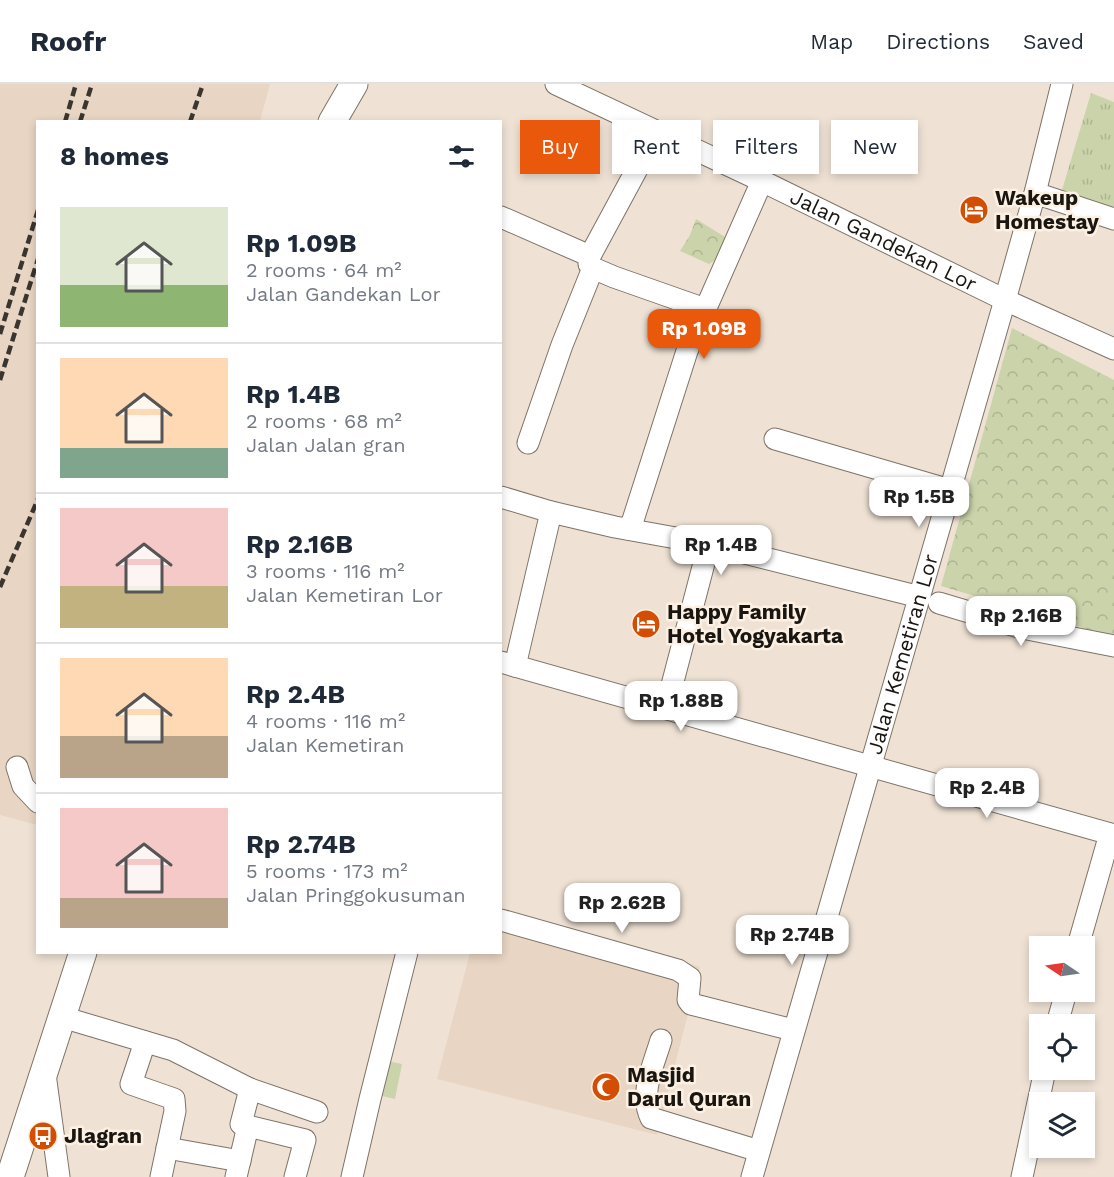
<!DOCTYPE html>
<meta charset="utf-8">
<style>
body{margin:0;font-family:"Work Sans",sans-serif;background:#f6f6f7;color:#1f2937;height:100vh;display:flex;flex-direction:column;font-size:22px;white-space:nowrap}
*{box-sizing:border-box;margin:0}
p{font-size:20px;color:#747a83}
.icon{flex:none;width:33px;height:33px;fill:none;stroke:currentColor;stroke-width:2;stroke-linecap:round;stroke-linejoin:round}
.map{position:relative;flex:1;overflow:hidden}
.drawer{position:absolute;left:36px;top:36px;width:466px;height:834px;display:flex;flex-direction:column;background:#fff;border-radius:0px;box-shadow:0 3px 9px #0003}
.drawer>*{flex:none}
.guide{position:absolute;left:520px;top:36px;width:502px;height:54px;display:flex;gap:12px}
.needle{width:39px;rotate:283deg}
.buttons{position:absolute;left:1029px;top:852px;display:grid;gap:12px}
.buttons a{display:grid;place-items:center;width:66px;height:66px;border-radius:0px;background:#fff;box-shadow:0 3px 9px #0003;font-size:30px}
.price{position:absolute;translate:-50% -51px;padding:0 14px;border-radius:12px;background:#fff;color:#222;font-size:20px;line-height:39px;filter:drop-shadow(0 2px 3px #0008)}
.price::after{content:'';position:absolute;left:50%;top:36px;width:18px;height:14px;margin-left:-9px;background:inherit;clip-path:polygon(0 0,100% 0,50% 100%)}
.price.current{background:#ea580c;color:#fff}
ul{padding:0;list-style:none}
li{display:flex;align-items:center;gap:18px;height:150px;padding:0 24px}
li+li{border-top:2px solid #e0e1e3}
li span{display:grid;place-items:center;flex:none;width:168px;height:120px;border-radius:0px;color:#555}
li>.icon{margin-inline-start:auto}
span .icon{width:72px;height:72px;fill:#fffc;stroke-width:1}
li b{font-size:26px}
h2{display:flex;justify-content:space-between;align-items:center;height:72px;padding:0 24px;font-size:26px}
.pill{padding:0 21px;border-radius:0px;background:#fff;box-shadow:0 3px 9px #0003;font-size:21px;line-height:54px}
.pill.current{background:#ea580c;color:#fff}
header{display:flex;align-items:center;gap:36px;box-sizing:border-box;height:84px;padding:0 30px;background:#fff;border-bottom:2px solid #e0e1e3}
header strong{font-size:28px}
nav{display:flex;gap:33px;margin-inline-start:auto;font-size:21px}
.map>svg:first-child{display:block}
.built{fill:#e8d5c3}
.forest{fill:url(#forest-crowns)}
.park{fill:url(#park-tufts)}
.garden{fill:#cad3aa}
.lines{fill:none;stroke-linecap:round;stroke-linejoin:round}
.minor-casing{stroke:#7e7368;stroke-width:23}
.major-casing{stroke:#7e7368;stroke-width:29}
.minor{stroke:#fff;stroke-width:21}
.major{stroke:#fff;stroke-width:27}
.rail{stroke:#3a352f;stroke-width:4.5;stroke-dasharray:9 4.5;stroke-linecap:butt}
.labels{text-anchor:middle;stroke-width:5;stroke-linejoin:round;paint-order:stroke}
.poi-label{font-size:21px;font-weight:bold;fill:#191510;stroke:#fcf0e3;text-anchor:start}
.street-label{font-size:21px;fill:#191510;stroke:#fcf0e3}
</style>
<header>
<strong>Roofr</strong>
<nav><a>Map</a><a>Directions</a><a>Saved</a></nav>
</header>
<div class="map">
<svg width="1114" height="1093" viewBox="0 0 1114 1093">
<defs>
<pattern id="forest-crowns" width="20" height="18" patternUnits="userSpaceOnUse" patternTransform="scale(1.5)"><rect width="20" height="18" fill="#cad3aa"/><path d="M2 6a3 3 0 1 1 6 0M12 15a3 3 0 1 1 6 0" fill="none" stroke="#adb491"/></pattern>
<pattern id="park-tufts" width="24" height="20" patternUnits="userSpaceOnUse" patternTransform="scale(1.5)"><rect width="24" height="20" fill="#cad3aa"/><path d="M3 7l-1-3M5 7V3M7 7l1-3M15 17l-1-3M17 17v-4M19 17l1-3" fill="none" stroke="#adb491"/></pattern>
</defs>
<rect width="100%" height="100%" fill="#efe2d5"/>
<!-- built -->
<g class="built">
<polygon points="0,0 270,0 260,37 38,38 37,741 0,731"/>
<polygon points="501,831 656,868 700,883 657,1051 437,995 470,869 501,868"/>
</g>
<!-- forest -->
<g class="forest">
<polygon points="696,135 725,153 720,173 709,180 680,167 690,151"/>
<polygon points="1012,244 1114,296 1114,553 941,502"/>
</g>
<!-- park -->
<polygon class="park" points="1091,9 1114,18 1114,125 1062,106"/>
<!-- garden -->
<polygon class="garden" points="382,976 402,980 395,1015 374,1010"/>
<g class="lines">
<!-- minor casing -->
<g class="minor-casing">
<g id="minor">
<path id="s1" d="M556,0L762,97L1005,216L1114,265"/>
<polyline points="657,48 590,172 589,180 593,184 614,193 705,225"/>
<polyline points="1035,109 1114,135"/>
<polyline points="501,133 590,172"/>
<polyline points="775,355 950,406"/>
<polyline points="528,359 562,261 593,184"/>
<polyline points="501,413 551,428"/>
<polyline points="628,445 633,436 687,267 762,97"/>
<polyline points="709,460 920,513"/>
<polyline points="939,519 1022,544 1114,562"/>
<polyline points="501,578 1114,751"/>
<polyline points="515,582 551,428 615,443 709,460 666,624"/>
<polyline points="17,683 23,702 38,718"/>
<polyline points="501,836 678,886 690,894 688,916 691,920 793,946"/>
<polyline points="1078,862 1110,750"/>
<polyline points="62,933 173,966 250,1005 317,1028"/>
<polyline points="1057,940 1066,908"/>
<path d="M661,956C654,980 639,1010 651,1034L759,1067"/>
<polyline points="145,958 131,1000 174,1015 175,1027 161,1093"/>
<polyline points="45,990 59,1093"/>
<polyline points="248,1042 241,1040 250,1005"/>
<polyline points="167,1064 240,1077"/>
<polyline points="236,1093 248,1042 305,1056 295,1093"/>
<polyline points="352,1093 370,1015 407,868"/>
<path id="s2" d="M752,1093L1005,216L1035,109L1062,0"/>
<polyline points="1022,1093 1045,986"/>
</g>
</g>
<!-- major casing -->
<g class="major-casing">
<g id="major">
<polyline points="332,38 354,0"/>
<polyline points="10,1093 83,868"/>
</g>
</g>
<!-- minor -->
<use href="#minor" class="minor"/>
<!-- major -->
<use href="#major" class="major"/>
<!-- rail -->
<g class="rail">
<polyline points="65,38 76,0"/>
<polyline points="80,38 92,0"/>
<polyline points="190,38 203,0"/>
<polyline points="0,250 38,126"/>
<polyline points="0,296 38,175"/>
<polyline points="0,503 38,415"/>
</g>
</g>
<!-- icons -->
<defs>
<g id="hotel-disc" transform="scale(1.5)"><circle r="9.5" fill="#d34e03" stroke="#fcf0e3"/><path d="M-6-4.5h1.5V1H6V5H4.5V3h-9V5H-6ZM-4 0a1.8 1.8 0 1 1 3.6 0ZM.5 0V-2.5h3Q6-2.5 6 0Z" fill="#fff"/></g>
<g id="mosque-disc" transform="scale(1.5)"><circle r="9.5" fill="#d34e03" stroke="#fcf0e3"/><path d="M3.5-4.9A6 6 0 1 0 3.5 4.9A5 5 0 1 1 3.5-4.9Z" fill="#fff"/></g>
<g id="bus-disc" transform="scale(1.5)"><circle r="9.5" fill="#d34e03" stroke="#fcf0e3"/><path d="M-5-6H5V4H4V6H2V4H-2V6H-4V4H-5ZM-3.5-4V0h7V-4ZM-3.5 1.2v1.5H-2V1.2ZM2 1.2v1.5H3.5V1.2Z" fill="#fff"/></g>
</defs>
<g fill-rule="evenodd">
<use href="#hotel-disc" x="974" y="126"/>
<use href="#hotel-disc" x="646" y="540"/>
<use href="#mosque-disc" x="606" y="1003"/>
<use href="#bus-disc" x="43" y="1052"/>
</g>
<g class="labels">
<!-- poi labels -->
<g class="poi-label">
<text x="995" y="121">Wakeup<tspan x="995" dy="24">Homestay</tspan></text>
<text x="667" y="535">Happy Family<tspan x="667" dy="24">Hotel Yogyakarta</tspan></text>
<text x="627" y="998">Masjid<tspan x="627" dy="24">Darul Quran</tspan></text>
<text x="64" y="1059">Jlagran</text>
</g>
<!-- street labels -->
<g class="street-label">
<text dy="7" stroke="none"><textPath href="#s1" startOffset="363">Jalan Gandekan Lor</textPath></text>
<text dy="7" stroke="none"><textPath href="#s2" startOffset="544">Jalan Kemetiran Lor</textPath></text>
</g>
</g>
</svg>
<div class="buttons">
<a><svg class="needle" viewBox="-14 -14 28 28"><path d="M0-13l5 13h-10z" fill="#e53935"/><path d="M0 13l5-13h-10z" fill="#747a83"/></svg></a>
<a><svg class="icon" aria-label="locate" viewBox="0 0 24 24"><circle cx="12" cy="12" r="6"/><path d="M12 2v4M12 18v4M2 12h4M18 12h4"/></svg></a>
<a><svg class="icon" aria-label="layers" viewBox="0 0 24 24"><path d="M12 4l9 5-9 5-9-5zM3 14l9 5 9-5"/></svg></a>
</div>
<b class="price current" style="left:704px;top:276px">Rp 1.09B</b>
<b class="price" style="left:919px;top:444px">Rp 1.5B</b>
<b class="price" style="left:721px;top:492px">Rp 1.4B</b>
<b class="price" style="left:1021px;top:563px">Rp 2.16B</b>
<b class="price" style="left:681px;top:648px">Rp 1.88B</b>
<b class="price" style="left:987px;top:735px">Rp 2.4B</b>
<b class="price" style="left:622px;top:850px">Rp 2.62B</b>
<b class="price" style="left:792px;top:882px">Rp 2.74B</b>
<div class="guide">
<a class="pill current">Buy</a>
<a class="pill">Rent</a>
<a class="pill">Filters</a>
<a class="pill">New</a>
</div>
<section class="drawer">
<h2>8 homes<svg class="icon" aria-label="filters" viewBox="0 0 24 24"><path d="M4 7h16M4 17h16"/><circle cx="9" cy="7" r="2"/><circle cx="15" cy="17" r="2"/></svg></h2>
<ul>
<li><span style="background:linear-gradient(#dfe7d0 65%,#8fb573 0)"><svg class="icon" aria-label="home" viewBox="0 0 24 24"><path d="M3 11l9-7 9 7M6 9v11h12V9"/></svg></span><div><b>Rp 1.09B</b><p>2 rooms · 64 m²</p><p>Jalan Gandekan Lor</p></div></li>
<li><span style="background:linear-gradient(#ffd9b3 75%,#7fa58c 0)"><svg class="icon" aria-label="home" viewBox="0 0 24 24"><path d="M3 11l9-7 9 7M6 9v11h12V9"/></svg></span><div><b>Rp 1.4B</b><p>2 rooms · 68 m²</p><p>Jalan Jalan gran</p></div></li>
<li><span style="background:linear-gradient(#f6c9c9 65%,#c2b280 0)"><svg class="icon" aria-label="home" viewBox="0 0 24 24"><path d="M3 11l9-7 9 7M6 9v11h12V9"/></svg></span><div><b>Rp 2.16B</b><p>3 rooms · 116 m²</p><p>Jalan Kemetiran Lor</p></div></li>
<li><span style="background:linear-gradient(#ffd9b3 65%,#b9a48a 0)"><svg class="icon" aria-label="home" viewBox="0 0 24 24"><path d="M3 11l9-7 9 7M6 9v11h12V9"/></svg></span><div><b>Rp 2.4B</b><p>4 rooms · 116 m²</p><p>Jalan Kemetiran</p></div></li>
<li><span style="background:linear-gradient(#f6c9c9 75%,#b9a48a 0)"><svg class="icon" aria-label="home" viewBox="0 0 24 24"><path d="M3 11l9-7 9 7M6 9v11h12V9"/></svg></span><div><b>Rp 2.74B</b><p>5 rooms · 173 m²</p><p>Jalan Pringgokusuman</p></div></li>
</ul>
</section>
</div>
